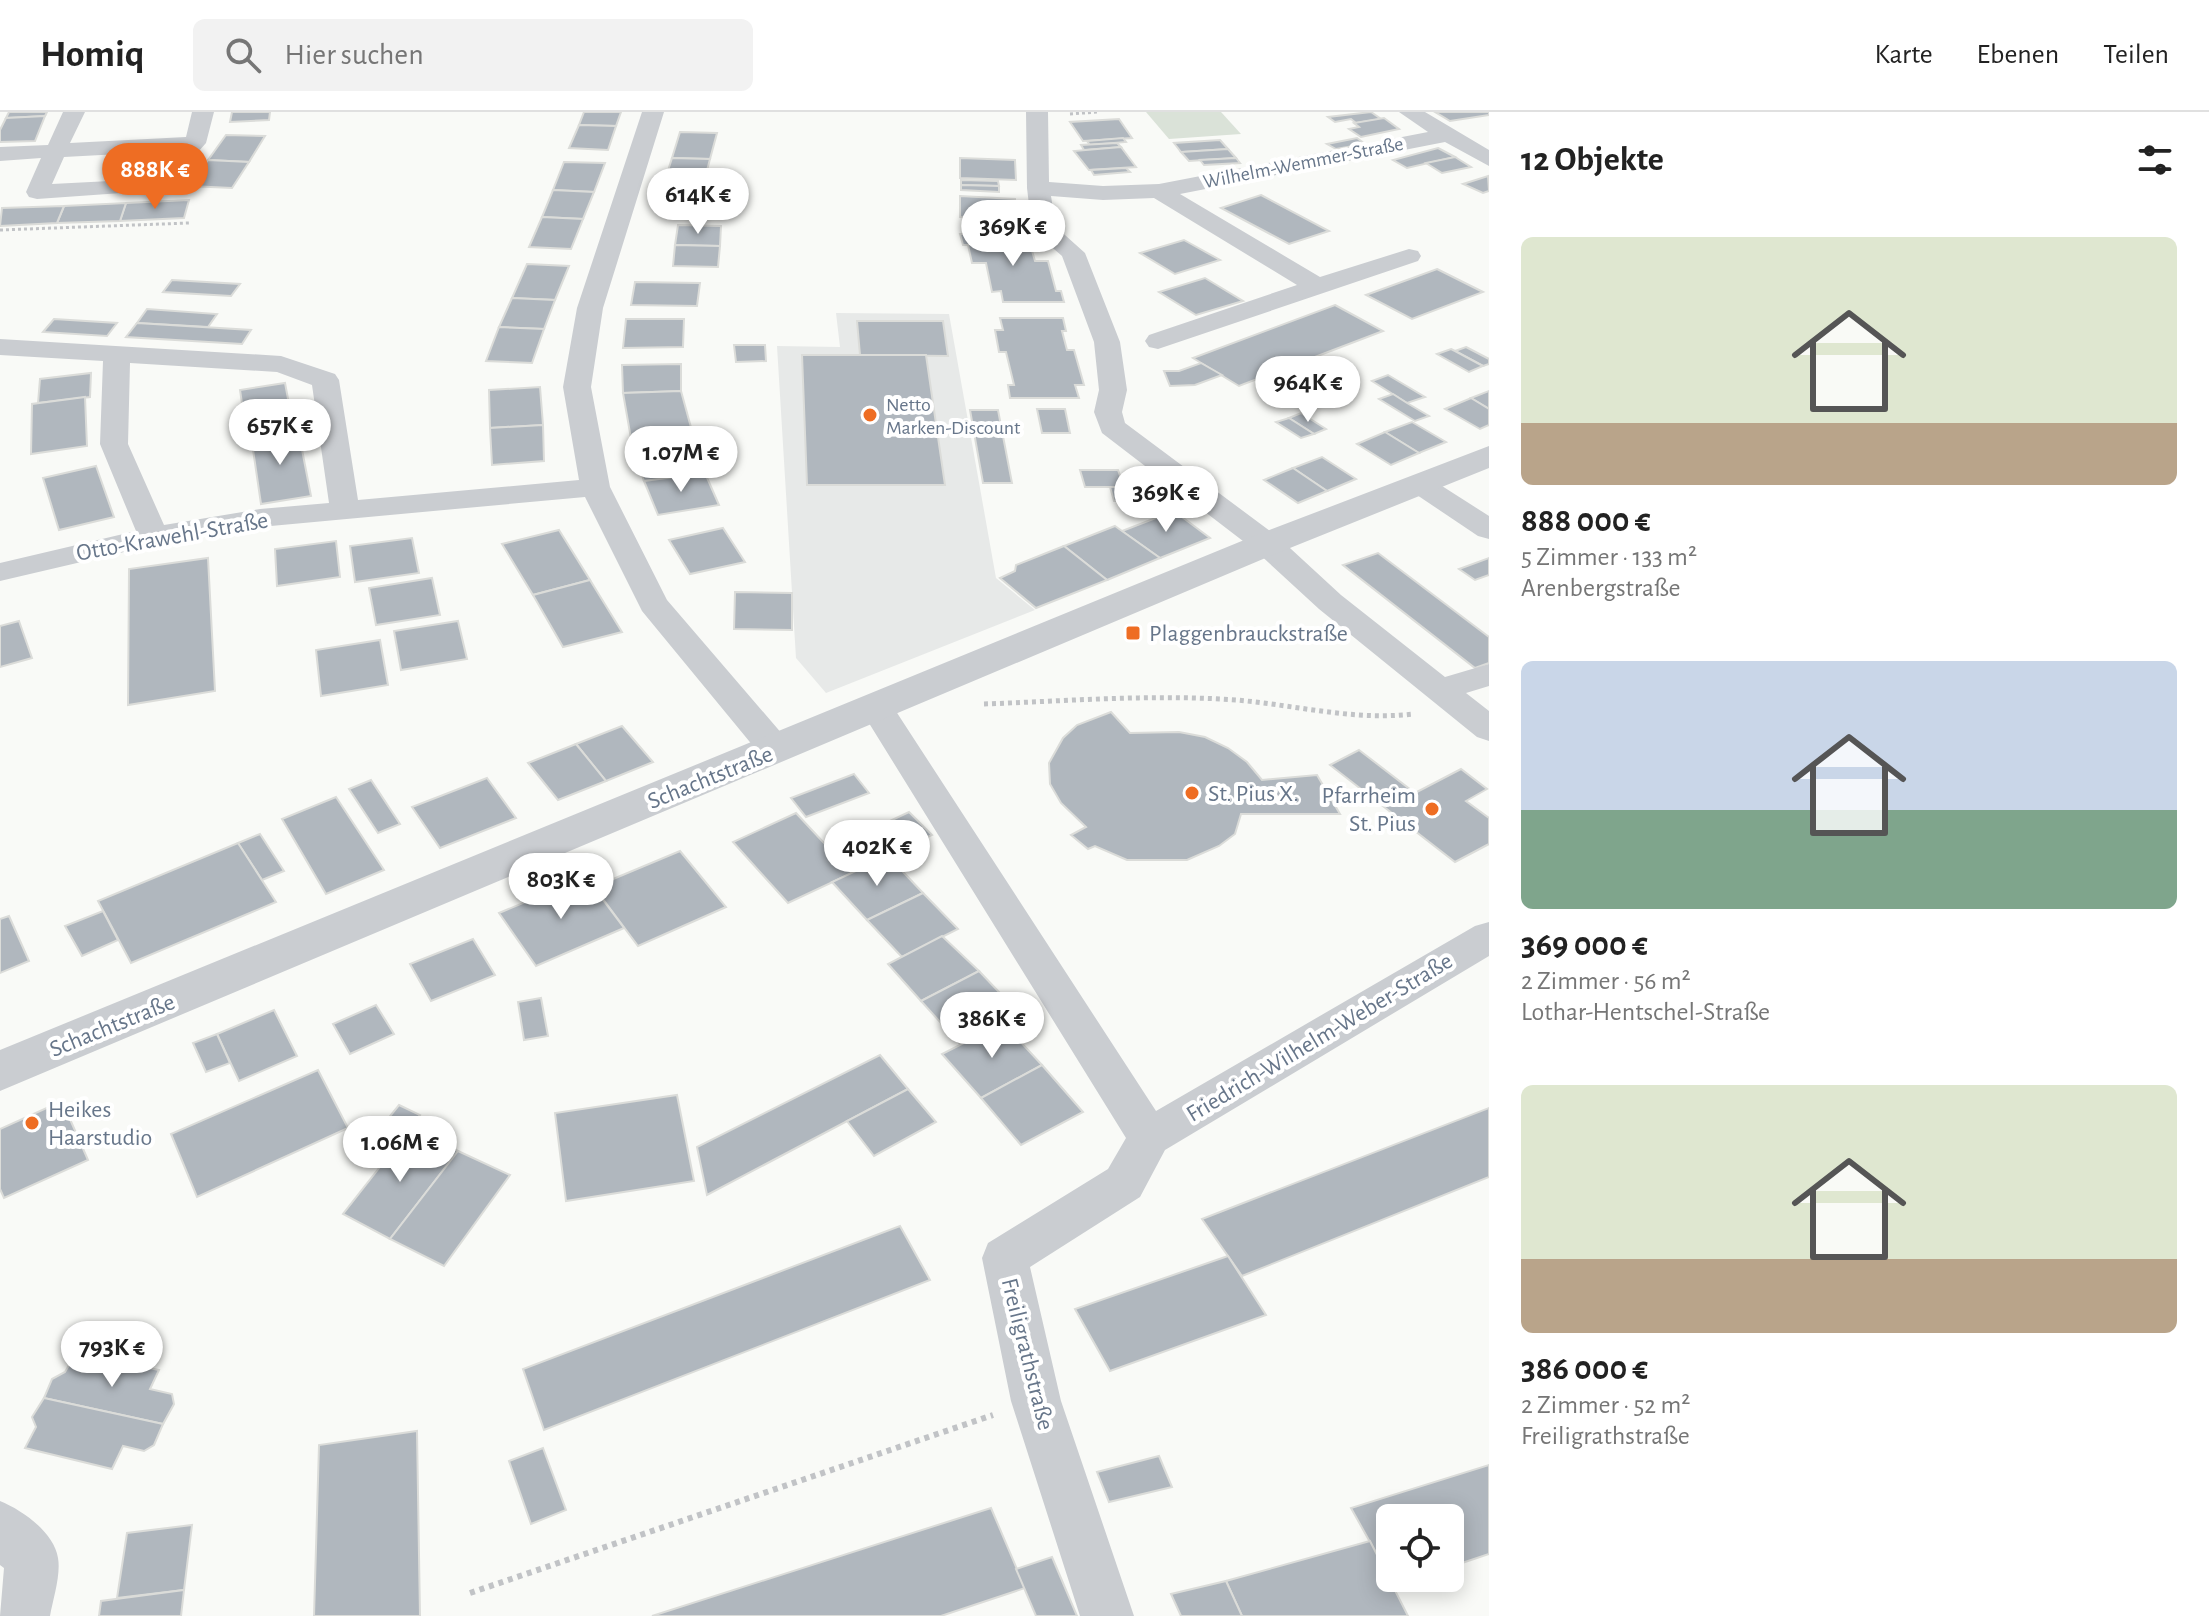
<!DOCTYPE html>
<html lang="de">
<meta charset="utf-8">
<style>
body{margin:0;font-family:"Alegreya Sans",sans-serif;background:#f2f2f2;color:#222;height:100vh;display:flex;flex-direction:column;font-size:30px;white-space:nowrap}
*{box-sizing:border-box;margin:0}
p{font-size:26px;color:#767676}
.icon{flex:none;width:44px;height:44px;fill:none;stroke:currentColor;stroke-width:2;stroke-linecap:round;stroke-linejoin:round}
.map{position:relative;flex:1;overflow:hidden}
.details{display:flex;flex-direction:column;background:#fff;width:720px}
.details>*{flex:none}
.fabs{position:absolute;left:1376px;top:1392px;display:grid;gap:16px}
.fabs a{display:grid;place-items:center;width:88px;height:88px;border-radius:12px;background:#fff;box-shadow:0 4px 20px #0003;font-size:40px}
.price{position:absolute;translate:-50% -68px;padding:0 18px;border-radius:28px;background:#fff;color:#222;font-size:26px;line-height:52px;filter:drop-shadow(0 2px 4px #0008)}
.price::after{content:'';position:absolute;left:50%;top:48px;width:24px;height:18px;margin-left:-12px;background:inherit;clip-path:polygon(0 0,100% 0,50% 100%)}
.price.current{background:#ee6d23;color:#fff}
ul{padding:0;list-style:none}
li{display:grid;align-content:center;gap:16px;height:424px;padding:0 32px}
li span{display:grid;place-items:center;height:248px;border-radius:12px;color:#555}
li>.icon{margin-inline-start:auto}
span .icon{width:144px;height:144px;fill:#fffc;stroke-width:1}
li b{font-size:34px}
h2{display:flex;justify-content:space-between;align-items:center;height:96px;padding:0 32px;font-size:34px}
header{display:flex;align-items:center;gap:48px;box-sizing:border-box;height:112px;padding:0 40px;background:#fff;border-bottom:2px solid #e0e0e0}
header strong{font-size:38px}
nav{display:flex;gap:44px;margin-inline-start:auto;font-size:28px}
.search{width:560px;height:72px;background:#f2f2f2;display:flex;align-items:center;gap:20px;box-sizing:border-box;padding:0 28px;border-radius:12px;color:#767676;font-size:30px}
main{display:flex;flex:1;min-height:0}
.map>svg:first-child{display:block}
.built{fill:#e7e9e8}
.green{fill:#dae2d8}
.building{fill:#b0b7be;stroke:#dbdcd9;stroke-width:2}
.lines{fill:none;stroke-linecap:round;stroke-linejoin:round}
.path-far2{stroke:#c1c3c6;stroke-width:3;stroke-dasharray:3 3;stroke-linecap:butt}
.path-far1{stroke:#c1c3c6;stroke-width:5;stroke-dasharray:4 4;stroke-linecap:butt}
.path{stroke:#c1c3c6;stroke-width:6;stroke-dasharray:5 5;stroke-linecap:butt}
.minor{fill:#cacdd1;fill-rule:evenodd}
.tertiary{fill:#cacdd1;fill-rule:evenodd}
.poi-dot{fill:#ee6d23;stroke:#fff;stroke-width:3}
.labels{text-anchor:middle;stroke-width:8;stroke-linejoin:round;paint-order:stroke}
.far-street-label{font-size:20px;fill:#67768a;stroke:#fff}
.far-poi-label{font-size:20px;fill:#67768a;stroke:#fff;text-anchor:start}
.street-label{font-size:24px;fill:#67768a;stroke:#fff}
.poi-label{font-size:24px;fill:#67768a;stroke:#fff;text-anchor:start}
</style>
<header>
<strong>Homiq</strong>
<div class="search"><svg class="icon" aria-label="search" viewBox="0 0 24 24"><circle cx="10" cy="10" r="6"/><path d="M15 15l6 6"/></svg>Hier suchen</div>
<nav><a>Karte</a><a>Ebenen</a><a>Teilen</a></nav>
</header>
<main>
<div class="map">
<svg width="1489" height="1504" viewBox="0 0 1489 1504">
<rect width="100%" height="100%" fill="#f9faf7"/>
<!-- built -->
<polygon class="built" points="836,201 949,202 996,466 1035,498 826,581 796,546 777,234 840,235"/>
<!-- green -->
<polygon class="green" points="1146,0 1221,0 1241,22 1169,27"/>
<!-- building -->
<g class="building">
<polygon points="9,0 47,0 45,4 6,6"/>
<polygon points="232,0 270,0 269,8 230,10"/>
<polygon points="584,0 621,0 616,14 579,13"/>
<polygon points="1371,0 1381,7 1356,11 1351,7 1335,10 1328,5"/>
<polygon points="1435,0 1489,0 1489,3 1450,9"/>
<polygon points="45,4 35,29 0,30 0,18 6,6"/>
<polygon points="1384,6 1399,17 1361,25 1349,17 1359,15 1354,11"/>
<polygon points="1119,7 1132,26 1083,29 1070,10"/>
<polygon points="579,13 616,14 608,38 569,36"/>
<polygon points="680,20 717,21 710,47 672,46"/>
<polygon points="226,23 265,24 249,50 208,48"/>
<polygon points="1123,26 1126,30 1090,33 1087,29"/>
<polygon points="1357,26 1365,32 1336,37 1327,32"/>
<polygon points="1220,28 1228,37 1181,40 1174,31"/>
<polygon points="1117,31 1121,35 1084,38 1081,33"/>
<polygon points="1121,35 1136,55 1089,58 1074,39"/>
<polygon points="1438,36 1455,45 1407,56 1393,48"/>
<polygon points="1228,37 1236,46 1189,49 1181,40"/>
<polygon points="1455,45 1471,55 1442,61 1426,51"/>
<polygon points="672,46 710,47 704,70 665,68"/>
<polygon points="960,46 1015,48 1016,68 960,66"/>
<polygon points="1236,46 1240,51 1204,53 1200,48"/>
<polygon points="208,48 249,50 232,76 190,74"/>
<polygon points="564,50 605,51 594,80 553,78"/>
<polygon points="1126,56 1130,60 1094,63 1091,58"/>
<polygon points="1488,64 1489,79 1483,81 1463,72"/>
<polygon points="665,68 704,70 698,95 657,93"/>
<polygon points="961,68 998,69 999,74 961,73"/>
<polygon points="961,73 999,74 999,80 961,78"/>
<polygon points="553,78 594,80 583,107 542,105"/>
<polygon points="1261,83 1329,119 1289,132 1221,96"/>
<polygon points="960,84 1015,87 1016,107 960,105"/>
<polygon points="189,88 184,106 120,109 126,91"/>
<polygon points="126,91 120,109 57,111 64,94"/>
<polygon points="64,94 57,111 0,114 2,96"/>
<polygon points="542,105 583,107 571,137 529,135"/>
<polygon points="975,107 1014,109 1015,115 975,113"/>
<polygon points="678,113 721,114 720,134 675,133"/>
<polygon points="960,122 1019,122 1022,132 1030,132 1035,149 1048,149 1056,179 1061,179 1064,190 1003,190 1001,179 992,180 986,151 972,151 968,133 963,133"/>
<polygon points="1184,128 1220,148 1175,162 1140,141"/>
<polygon points="675,133 720,134 718,155 673,154"/>
<polygon points="527,152 569,154 555,188 512,186"/>
<polygon points="1437,157 1483,180 1412,207 1366,183"/>
<polygon points="1205,166 1243,189 1196,203 1159,180"/>
<polygon points="172,168 240,172 231,184 163,180"/>
<polygon points="635,170 700,171 697,194 631,193"/>
<polygon points="512,186 555,188 544,217 499,215"/>
<polygon points="1335,193 1383,219 1239,274 1193,246"/>
<polygon points="147,197 217,202 208,215 137,211"/>
<polygon points="1000,206 1063,206 1066,219 1062,219 1067,238 1074,238 1084,273 1075,273 1079,286 1010,286 1008,273 1014,273 1006,240 999,240 995,218 1003,218"/>
<polygon points="54,207 117,211 107,224 43,220"/>
<polygon points="626,207 684,207 683,235 623,236"/>
<polygon points="857,209 943,209 948,244 860,243"/>
<polygon points="137,211 251,218 242,232 126,225"/>
<polygon points="499,215 544,217 532,251 486,249"/>
<polygon points="734,233 765,233 766,249 736,250"/>
<polygon points="1466,235 1489,247 1489,252 1483,254 1455,239"/>
<polygon points="1451,237 1455,239 1483,254 1469,260 1437,242"/>
<polygon points="802,243 926,243 945,373 807,373"/>
<polygon points="1201,251 1222,263 1195,273 1170,274 1164,259 1179,259"/>
<polygon points="681,252 681,279 623,281 622,253"/>
<polygon points="91,261 90,285 38,291 40,267"/>
<polygon points="1388,263 1425,285 1407,291 1372,269"/>
<polygon points="285,271 294,318 247,325 240,278"/>
<polygon points="540,275 543,313 490,316 489,278"/>
<polygon points="681,279 695,330 633,338 623,281"/>
<polygon points="1489,279 1489,297 1471,286"/>
<polygon points="1393,282 1407,291 1429,304 1415,309 1379,287"/>
<polygon points="85,285 87,334 31,342 32,292"/>
<polygon points="1471,286 1489,297 1489,313 1480,317 1445,297"/>
<polygon points="1037,297 1065,297 1070,321 1042,321"/>
<polygon points="970,298 998,298 1012,371 983,371"/>
<polygon points="1301,301 1326,317 1314,322 1289,306"/>
<polygon points="1289,306 1314,322 1301,326 1276,310"/>
<polygon points="1412,310 1446,330 1419,341 1385,320"/>
<polygon points="543,313 544,349 492,353 490,316"/>
<polygon points="298,317 311,384 261,392 251,324"/>
<polygon points="1385,320 1419,341 1391,353 1357,332"/>
<polygon points="695,330 705,361 644,369 633,338"/>
<polygon points="1322,345 1356,367 1327,379 1293,356"/>
<polygon points="96,354 114,405 59,418 43,366"/>
<polygon points="1293,356 1327,379 1298,391 1264,368"/>
<polygon points="1080,358 1118,358 1124,375 1085,375"/>
<polygon points="705,361 719,393 658,403 644,369"/>
<polygon points="1110,375 1162,375 1167,389 1114,389"/>
<polygon points="1174,399 1210,426 1160,446 1122,419"/>
<polygon points="1115,414 1160,446 1107,468 1064,434"/>
<polygon points="723,416 745,450 690,462 669,428"/>
<polygon points="559,418 590,468 533,483 502,432"/>
<polygon points="412,426 419,461 355,470 350,434"/>
<polygon points="336,429 340,465 277,474 275,437"/>
<polygon points="1064,434 1107,468 1036,496 1000,466 1015,459 1016,453"/>
<polygon points="1378,441 1489,525 1489,551 1475,556 1343,453"/>
<polygon points="208,446 215,579 128,593 129,457"/>
<polygon points="1489,446 1489,463 1475,468 1459,457"/>
<polygon points="432,466 440,503 376,513 369,476"/>
<polygon points="590,468 622,520 563,535 533,483"/>
<polygon points="735,480 792,481 792,518 734,517"/>
<polygon points="19,509 32,546 0,555 0,514"/>
<polygon points="458,509 467,547 401,558 394,519"/>
<polygon points="380,528 388,573 321,584 316,538"/>
<polygon points="1111,600 1130,621 1179,620 1205,625 1228,636 1247,650 1262,668 1317,663 1340,702 1241,702 1235,722 1219,734 1187,748 1127,748 1095,734 1088,737 1071,723 1086,715 1061,691 1050,672 1049,651 1063,626 1077,613"/>
<polygon points="622,614 653,650 606,669 576,632"/>
<polygon points="576,632 606,669 558,688 528,651"/>
<polygon points="1359,638 1415,681 1461,657 1487,677 1466,689 1489,706 1489,732 1455,750 1330,653"/>
<polygon points="854,662 869,681 806,705 791,686"/>
<polygon points="487,666 516,706 440,736 412,695"/>
<polygon points="371,668 400,712 378,721 349,677"/>
<polygon points="336,685 384,758 326,782 282,707"/>
<polygon points="909,700 932,723 852,761 830,737"/>
<polygon points="796,701 852,761 788,791 733,730"/>
<polygon points="260,722 284,759 262,768 238,731"/>
<polygon points="238,731 276,790 131,851 98,789"/>
<polygon points="680,739 726,795 638,834 594,775"/>
<polygon points="888,744 923,781 867,808 832,770"/>
<polygon points="586,765 624,816 536,854 499,801"/>
<polygon points="923,781 958,817 902,845 867,808"/>
<polygon points="103,799 118,828 82,844 65,814"/>
<polygon points="9,804 29,849 0,861 0,807"/>
<polygon points="942,824 979,859 921,889 888,852"/>
<polygon points="473,827 495,863 431,889 410,852"/>
<polygon points="979,859 1019,901 961,933 921,889"/>
<polygon points="541,886 548,924 524,928 518,890"/>
<polygon points="376,893 394,922 350,942 333,912"/>
<polygon points="274,898 297,944 239,969 217,922"/>
<polygon points="1003,911 1042,953 981,986 942,942"/>
<polygon points="217,922 230,951 206,960 193,931"/>
<polygon points="880,943 908,977 707,1083 697,1035"/>
<polygon points="1042,953 1083,1000 1021,1033 981,986"/>
<polygon points="318,958 348,1016 197,1085 171,1022"/>
<polygon points="908,977 936,1010 874,1044 847,1009"/>
<polygon points="677,983 694,1069 566,1089 555,1001"/>
<polygon points="62,989 88,1048 4,1086 0,1077 0,1017"/>
<polygon points="399,993 420,1003 383,1050 361,1040"/>
<polygon points="1489,996 1489,1065 1242,1164 1202,1107"/>
<polygon points="409,1018 458,1039 390,1127 343,1102"/>
<polygon points="458,1039 510,1063 444,1154 390,1127"/>
<polygon points="900,1114 930,1168 544,1318 523,1257"/>
<polygon points="1228,1144 1266,1203 1110,1259 1075,1197"/>
<polygon points="76,1241 159,1258 150,1277 172,1282 174,1292 163,1312 44,1286 52,1267 65,1260"/>
<polygon points="44,1286 163,1312 154,1333 144,1339 123,1334 112,1357 25,1336 36,1315 32,1305"/>
<polygon points="417,1319 420,1504 314,1504 319,1333"/>
<polygon points="543,1336 566,1398 531,1412 509,1349"/>
<polygon points="1159,1344 1172,1375 1109,1390 1097,1360"/>
<polygon points="1489,1353 1489,1442 1450,1455 1450,1406 1390,1406 1390,1466 1414,1466 1394,1473 1351,1396"/>
<polygon points="991,1396 1025,1476 941,1504 652,1504"/>
<polygon points="192,1413 184,1478 117,1486 127,1421"/>
<polygon points="1370,1429 1408,1504 1242,1504 1226,1469"/>
<polygon points="1052,1445 1077,1504 1036,1504 1016,1457"/>
<polygon points="1226,1469 1242,1504 1181,1504 1171,1482"/>
<polygon points="184,1478 181,1504 99,1504 101,1489"/>
</g>
<g class="lines">
<!-- path-far2 -->
<g class="path-far2">
<polyline points="1070,2 1097,0"/>
<polyline points="0,118 189,111"/>
</g>
<!-- path-far1 -->
<path class="path-far1" d="M984,592C1068,589 1152,582 1236,588C1296,593 1353,609 1413,602"/>
<!-- path -->
<polyline class="path" points="470,1481 993,1303"/>
<!-- minor -->
<g class="minor">
<path d="M63,0H85L70,31L186,25L192,0H214L206,31L164,78L37,87L29,85L26,80L41,46L0,49V35L48,33ZM176,39L149,67L52,72L64,45Z"/>
<path d="M642,0H664L603,196L591,275L610,375L667,488L789,630L794,638L789,646L776,650L763,646L642,499L585,385L260,415L154,433L0,469V451L136,419L100,332L103,249L0,243V227L281,244L335,262L339,268L358,388L579,368L563,275L577,196ZM130,251L277,260L312,273L329,391L260,397L164,413L128,332Z"/>
<polygon points="1026,0 1048,0 1049,70 1103,74 1159,72 1428,20 1399,0 1425,0 1489,38 1489,54 1445,30 1180,82 1320,165 1409,137 1418,139 1421,144 1418,149 1158,237 1149,235 1145,229 1149,223 1297,173 1154,86 1103,88 1051,84 1056,115 1085,141 1120,230 1127,278 1122,300 1125,311 1278,425 1341,483 1445,565 1489,552 1489,574 1466,581 1489,599 1489,629 1477,625 1319,497 1256,439 1102,321 1094,300 1099,278 1094,230 1062,144 1032,118 1027,76"/>
<polygon points="1421,364 1431,367 1489,404 1489,427 1478,424 1411,379 1406,373 1411,367"/>
<polygon points="876,584 888,587 1156,999 1475,814 1489,810 1489,844 1165,1038 1140,1085 1030,1155 1061,1289 1134,1504 1080,1504 1011,1289 982,1146 988,1131 1108,1057 1126,1026 859,595 864,587"/>
<path d="M0,1389C22,1398 54,1420 58,1446C61,1463 53,1487 50,1504H0L4,1456L0,1453Z"/>
</g>
<!-- tertiary -->
<polygon class="tertiary" points="1489,334 1489,356 1280,440 0,979 0,938 1254,424"/>
</g>
<!-- markers -->
<g class="poi-dot">
<circle cx="870" cy="303" r="8"/>
<rect x="1125" y="513" width="16" height="16" rx="4"/>
<circle cx="1192" cy="681" r="8"/>
<circle cx="1432" cy="697" r="8"/>
<circle cx="32" cy="1011" r="8"/>
</g>
<g class="labels">
<!-- far-street labels -->
<g class="far-street-label">
<text transform="translate(1303 50) rotate(-11)" y="7">Wilhelm-Wemmer-Straße</text>
</g>
<!-- far-poi labels -->
<g class="far-poi-label">
<text x="886" y="299">Netto<tspan x="886" dy="23">Marken-Discount</tspan></text>
</g>
<!-- street labels -->
<g class="street-label">
<text transform="translate(172 424) rotate(-10)" y="8">Otto-Krawehl-Straße</text>
<text transform="translate(710 665) rotate(-22)" y="8">Schachtstraße</text>
<text transform="translate(112 913) rotate(-22)" y="8">Schachtstraße</text>
<text transform="translate(1319 925) rotate(-31)" y="8">Friedrich-Wilhelm-Weber-Straße</text>
<text transform="translate(1028 1242) rotate(76)" y="8">Freiligrathstraße</text>
</g>
<!-- poi labels -->
<g class="poi-label">
<text x="1149" y="529">Plaggenbrauckstraße</text>
<text x="1208" y="689">St. Pius X.</text>
<text x="1416" y="691" text-anchor="end">Pfarrheim<tspan x="1416" dy="28">St. Pius</tspan></text>
<text x="48" y="1005">Heikes<tspan x="48" dy="28">Haarstudio</tspan></text>
</g>
</g>
</svg>
<div class="fabs">
<a><svg class="icon" aria-label="locate" viewBox="0 0 24 24"><circle cx="12" cy="12" r="6"/><path d="M12 2v4M12 18v4M2 12h4M18 12h4"/></svg></a>
</div>
<b class="price current" style="left:155px;top:99px">888K €</b>
<b class="price" style="left:698px;top:124px">614K €</b>
<b class="price" style="left:1013px;top:156px">369K €</b>
<b class="price" style="left:1308px;top:312px">964K €</b>
<b class="price" style="left:280px;top:355px">657K €</b>
<b class="price" style="left:681px;top:382px">1.07M €</b>
<b class="price" style="left:1166px;top:422px">369K €</b>
<b class="price" style="left:877px;top:776px">402K €</b>
<b class="price" style="left:561px;top:809px">803K €</b>
<b class="price" style="left:992px;top:948px">386K €</b>
<b class="price" style="left:400px;top:1072px">1.06M €</b>
<b class="price" style="left:112px;top:1277px">793K €</b>
</div>
<section class="details">
<h2>12 Objekte<svg class="icon" aria-label="filters" viewBox="0 0 24 24"><path d="M4 7h16M4 17h16"/><circle cx="9" cy="7" r="2"/><circle cx="15" cy="17" r="2"/></svg></h2>
<ul>
<li><span style="background:linear-gradient(#dfe7d0 75%,#b9a48a 0)"><svg class="icon" aria-label="home" viewBox="0 0 24 24"><path d="M3 11l9-7 9 7M6 9v11h12V9"/></svg></span><div><b>888 000 €</b><p>5 Zimmer · 133 m²</p><p>Arenbergstraße</p></div></li>
<li><span style="background:linear-gradient(#c9d6e8 60%,#7fa58c 0)"><svg class="icon" aria-label="home" viewBox="0 0 24 24"><path d="M3 11l9-7 9 7M6 9v11h12V9"/></svg></span><div><b>369 000 €</b><p>2 Zimmer · 56 m²</p><p>Lothar-Hentschel-Straße</p></div></li>
<li><span style="background:linear-gradient(#dfe7d0 70%,#b9a48a 0)"><svg class="icon" aria-label="home" viewBox="0 0 24 24"><path d="M3 11l9-7 9 7M6 9v11h12V9"/></svg></span><div><b>386 000 €</b><p>2 Zimmer · 52 m²</p><p>Freiligrathstraße</p></div></li>
</ul>
</section>
</main>
